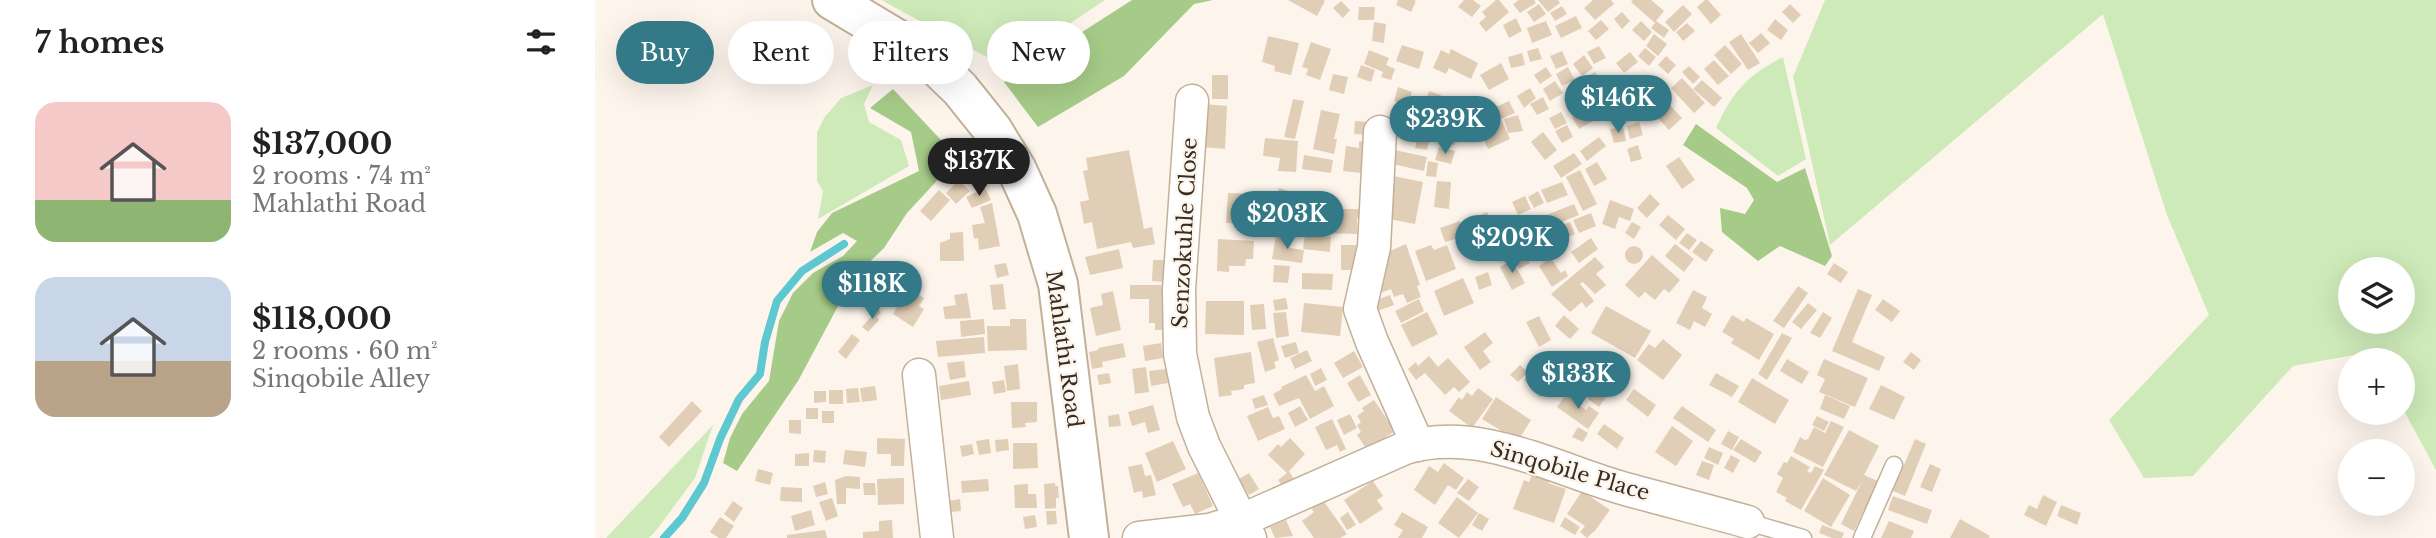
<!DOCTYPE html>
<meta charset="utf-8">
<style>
body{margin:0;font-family:"Libre Baskerville",serif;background:#f6f6f6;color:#222;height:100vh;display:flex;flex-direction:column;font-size:26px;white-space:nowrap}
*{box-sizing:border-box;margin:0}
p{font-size:23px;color:#767676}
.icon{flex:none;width:38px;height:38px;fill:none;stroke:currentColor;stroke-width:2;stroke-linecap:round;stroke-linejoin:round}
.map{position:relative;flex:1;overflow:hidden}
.details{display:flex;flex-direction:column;background:#fff;width:595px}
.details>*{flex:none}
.guide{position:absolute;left:21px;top:21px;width:665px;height:63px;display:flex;gap:14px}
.buttons{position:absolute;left:1743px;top:257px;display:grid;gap:14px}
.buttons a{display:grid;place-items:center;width:77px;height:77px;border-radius:50%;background:#fff;box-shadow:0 7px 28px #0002;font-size:35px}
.price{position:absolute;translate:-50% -60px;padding:0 16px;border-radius:24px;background:#347988;color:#fff;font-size:23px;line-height:46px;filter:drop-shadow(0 2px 4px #0008)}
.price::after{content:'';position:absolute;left:50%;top:42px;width:21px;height:16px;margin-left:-10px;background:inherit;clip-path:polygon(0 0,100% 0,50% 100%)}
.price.active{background:#222;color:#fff}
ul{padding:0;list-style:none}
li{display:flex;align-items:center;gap:21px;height:175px;padding:0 35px}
li span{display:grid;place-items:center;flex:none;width:196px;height:140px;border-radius:21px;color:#555}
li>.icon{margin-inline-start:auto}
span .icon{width:84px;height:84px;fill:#fffc;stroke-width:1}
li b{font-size:30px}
h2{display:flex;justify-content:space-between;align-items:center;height:84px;padding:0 35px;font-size:30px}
.chip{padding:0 24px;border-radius:32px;background:#fff;box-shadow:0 7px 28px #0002;font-size:24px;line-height:63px}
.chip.active{background:#347988;color:#fff}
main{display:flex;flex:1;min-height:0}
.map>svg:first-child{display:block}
.green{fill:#ceeab8;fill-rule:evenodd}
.forest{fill:#a6cb88}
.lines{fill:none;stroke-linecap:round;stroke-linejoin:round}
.stream{stroke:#5ec8d1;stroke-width:8}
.building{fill:#e1ceb6}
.lane-casing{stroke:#c3b099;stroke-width:19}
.street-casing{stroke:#c3b099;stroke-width:35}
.secondary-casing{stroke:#c3b099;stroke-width:42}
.lane{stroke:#fff;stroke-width:16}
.street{stroke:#fff;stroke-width:32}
.secondary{stroke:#fff;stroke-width:38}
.labels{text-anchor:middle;stroke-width:5;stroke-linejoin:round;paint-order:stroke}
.street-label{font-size:21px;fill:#352d24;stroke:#fdf5ec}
</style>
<main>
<section class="details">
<h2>7 homes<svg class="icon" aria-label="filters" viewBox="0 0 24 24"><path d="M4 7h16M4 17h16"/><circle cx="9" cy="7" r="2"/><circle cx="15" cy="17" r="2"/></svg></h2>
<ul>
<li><span style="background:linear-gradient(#f6c9c9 70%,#8fb573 0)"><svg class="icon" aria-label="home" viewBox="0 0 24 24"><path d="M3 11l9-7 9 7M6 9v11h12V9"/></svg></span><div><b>$137,000</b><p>2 rooms · 74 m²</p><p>Mahlathi Road</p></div></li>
<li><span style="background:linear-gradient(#c9d6e8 60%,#b9a48a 0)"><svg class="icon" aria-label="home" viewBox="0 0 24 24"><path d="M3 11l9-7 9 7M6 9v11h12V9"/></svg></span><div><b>$118,000</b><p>2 rooms · 60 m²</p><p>Sinqobile Alley</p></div></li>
</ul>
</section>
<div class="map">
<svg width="1841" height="538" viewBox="0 0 1841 538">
<rect width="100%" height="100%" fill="#fdf5ec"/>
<!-- green -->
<g class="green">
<polygon points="286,0 510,0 410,67"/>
<path d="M1230,0H1841V470L1808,409V360H1781L1776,352L1698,366L1598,476L1549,478L1514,420L1614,315L1572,215L1508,14L1235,245L1198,77ZM1755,270H1808V322H1755Z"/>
<path d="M1188,57L1211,159L1183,176L1121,128C1138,91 1152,76 1188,57Z"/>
<polygon points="278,85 269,104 274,122 306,140 314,166 223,219 228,191 222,181 222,132 229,118 246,98"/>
<polygon points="118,425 100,478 63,528 54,538 11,538"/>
</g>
<!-- forest -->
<g class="forest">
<polygon points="537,0 618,0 599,4 529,76 443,127 409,82"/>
<polygon points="298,89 363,158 312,213 289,248 258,278 203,381 142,471 128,463 135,438 147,414 174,381 184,321 198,293 218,273 248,256 262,241 248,233 215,252 222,232 237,213 324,171 316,132 275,108"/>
<polygon points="1101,124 1182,182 1210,168 1237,256 1230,266 1185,246 1163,261 1127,232 1125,208 1150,214 1159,200 1152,188 1088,145"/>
</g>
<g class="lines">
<!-- stream -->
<polyline class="stream" points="69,538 87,518 109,483 125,439 144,399 165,374 170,342 182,301 207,271 249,244"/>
</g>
<!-- building -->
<g class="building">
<polygon points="693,0 728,0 730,1 722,16"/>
<polygon points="803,0 819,0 821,1 816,12 801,5"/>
<polygon points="869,0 878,0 886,6 877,17 863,7"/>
<polygon points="901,0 904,0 914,12 891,32 884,23 891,17 887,12"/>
<polygon points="924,0 939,0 941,3 925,13 918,4"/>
<polygon points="943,0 963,0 965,3 953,12"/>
<polygon points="998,0 1016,0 1019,4 1000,20 989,8"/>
<polygon points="1038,0 1056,0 1069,11 1061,21 1074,30 1069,38 1056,28 1060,23 1036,2"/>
<polygon points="1110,0 1113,0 1126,15 1116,24 1102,7"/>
<polygon points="746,1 755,10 748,18 738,8"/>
<polygon points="944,4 951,14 939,22 932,12"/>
<polygon points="1195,4 1206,15 1198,23 1187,12"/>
<polygon points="1088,5 1097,14 1079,32 1070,22"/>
<polygon points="967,6 972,14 960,21 955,13"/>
<polygon points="764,7 780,7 779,20 763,20"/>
<polygon points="1027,12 1035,21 1027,29 1019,19"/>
<polygon points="981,16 987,28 966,38 960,26"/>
<polygon points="921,18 927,31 914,38 908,25"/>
<polygon points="1180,19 1193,30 1186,40 1172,30"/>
<polygon points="1006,20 1014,29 1001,40 993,31"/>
<polygon points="951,21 957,35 937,43 932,28"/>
<polygon points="1046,21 1057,32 1049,41 1037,30"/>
<polygon points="779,22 791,24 789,43 777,41"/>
<polygon points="1092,23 1100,31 1088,41 1081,32"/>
<polygon points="1166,33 1175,43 1163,53 1154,43"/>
<polygon points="1059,34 1072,44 1063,56 1051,46"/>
<polygon points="1146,34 1165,63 1153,70 1134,42"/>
<polygon points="673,36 704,43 696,75 679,71 680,66 667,62"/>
<polygon points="716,42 736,49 725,80 711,75 713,69 707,67"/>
<polygon points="807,45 829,52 824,69 801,61"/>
<polygon points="1130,45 1147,64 1136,74 1119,55"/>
<polygon points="1004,46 1011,58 999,64 992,52"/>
<polygon points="943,48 947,59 935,62 932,51"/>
<polygon points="1050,48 1061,57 1054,66 1043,56"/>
<polygon points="856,49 883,63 876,79 854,68 851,74 838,68 846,50 854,54"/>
<polygon points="774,50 794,58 791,65 800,69 796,80 786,77 788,72 769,64"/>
<polygon points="967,51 973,64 961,69 955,56"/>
<polygon points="1035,52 1043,62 1029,73 1021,63"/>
<polygon points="927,53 930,65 916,68 913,57"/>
<polygon points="989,55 998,68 987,76 978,64"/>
<polygon points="1071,56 1081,65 1073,74 1063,65"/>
<polygon points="1119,60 1134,76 1123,85 1109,69"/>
<polygon points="906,63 914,79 894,90 885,75"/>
<polygon points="766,65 780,70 776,82 762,77"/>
<polygon points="1094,66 1105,77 1098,84 1087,72"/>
<polygon points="951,67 957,76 945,84 939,75"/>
<polygon points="973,67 980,80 967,86 961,74"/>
<polygon points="1000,72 1018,97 1007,105 1004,100 992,108 979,84"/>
<polygon points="738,74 753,77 749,94 734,90"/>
<rect x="617" y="75" width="16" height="24"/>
<polygon points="1055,77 1062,85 1051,95 1044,87"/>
<polygon points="1087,78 1110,103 1099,113 1076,88"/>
<polygon points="1107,80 1127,98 1119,107 1098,89"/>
<polygon points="960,81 968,93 955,101 948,89"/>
<polygon points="803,87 817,92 813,106 799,101"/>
<polygon points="935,88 941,98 929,108 922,96"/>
<polygon points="834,91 846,95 840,113 828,108"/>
<polygon points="981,92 988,104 975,111 969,99"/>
<polygon points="948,97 954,109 942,115 935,104"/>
<polygon points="893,98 901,114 887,121 881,109 889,105 887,101"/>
<polygon points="698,99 709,101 700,139 689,137"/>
<polygon points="914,101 920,113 906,119 915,139 893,149 886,134 891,132 887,124 905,116 901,107"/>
<polygon points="1072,102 1087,118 1074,130 1063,118 1065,116 1061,112"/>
<polygon points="610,104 632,106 630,149 608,147"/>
<polygon points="991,109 998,121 984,129 977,117"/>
<polygon points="726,110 745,114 739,139 742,139 739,154 718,149"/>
<polygon points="966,112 972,123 960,129 954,118"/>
<polygon points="799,115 837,122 835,135 796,127"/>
<polygon points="923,115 928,131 913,133 909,119"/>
<polygon points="760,121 774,122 773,135 759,134"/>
<polygon points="1044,122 1048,135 1035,139 1032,126"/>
<polygon points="972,125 978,137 967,143 960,131"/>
<polygon points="850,126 864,131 859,145 845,140"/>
<polygon points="1028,127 1031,141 1019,143 1015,129"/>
<polygon points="948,132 962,150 950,160 936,142"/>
<polygon points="823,136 835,138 832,150 820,148"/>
<polygon points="1004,137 1011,146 992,161 985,151"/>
<polygon points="670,138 703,141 701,172 683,171 685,158 668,156"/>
<polygon points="764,141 778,143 775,174 748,171 751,146 764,148"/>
<polygon points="1043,145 1047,159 1036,162 1032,149"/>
<polygon points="844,147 860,151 856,164 840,160"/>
<polygon points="534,150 549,229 557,227 560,244 538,248 536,242 502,249 497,222 489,224 485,202 494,200 488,171 493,170 491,158"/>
<polygon points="800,150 832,157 829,171 797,164"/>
<polygon points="979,153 987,164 966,178 958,166"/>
<polygon points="709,155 738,160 736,173 707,169"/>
<polygon points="1084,157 1100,180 1087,189 1071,166"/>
<polygon points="833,161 843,163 841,177 831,176"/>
<polygon points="1002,162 1012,179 999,186 990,169"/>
<polygon points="985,170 1002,204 988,211 971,177"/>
<polygon points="798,176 828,182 820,224 789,218"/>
<polygon points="364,180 375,191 361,204 351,193"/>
<polygon points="842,181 856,182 854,209 839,207"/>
<polygon points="967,182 973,195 952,203 946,190"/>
<polygon points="390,188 396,200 377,208 371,197"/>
<polygon points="684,188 716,198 707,230 674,220"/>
<polygon points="344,190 355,200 336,221 325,211"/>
<polygon points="943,191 949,203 939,208 933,197"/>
<polygon points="633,193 657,194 655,224 631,223"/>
<polygon points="1055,194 1065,204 1052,218 1042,208"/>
<polygon points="930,196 936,209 923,215 917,202"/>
<polygon points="1015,200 1039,209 1035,221 1024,217 1020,229 1007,224"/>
<polygon points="397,203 405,246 384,250 383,238 379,239 377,225 390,223 385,207"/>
<polygon points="979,204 984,215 954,227 949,216"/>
<polygon points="748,209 767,209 766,218 762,218 762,234 728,233 728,216 747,217"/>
<polygon points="892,212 898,224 883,230 878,218"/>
<polygon points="996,213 1001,226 984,233 978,220"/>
<polygon points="1073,215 1090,229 1081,240 1064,225"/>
<polygon points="946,218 952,232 938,238 931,225"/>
<polygon points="865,221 868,229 862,232 864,238 850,242 845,228"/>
<polygon points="975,222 980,234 969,239 963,227"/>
<polygon points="1037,222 1046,227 1039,239 1030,233"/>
<polygon points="901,223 905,233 914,229 922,244 900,255 893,241 881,247 876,236"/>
<polygon points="930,229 936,239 925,246 919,235"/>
<polygon points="368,232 369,261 345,261 345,243 355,239 355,233"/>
<polygon points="1092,233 1102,240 1094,250 1084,243"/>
<polygon points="710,234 736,237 735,252 708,249"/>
<polygon points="681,235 697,238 695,248 709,250 707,263 677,259"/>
<polygon points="996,238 1003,249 984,263 976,252"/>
<polygon points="623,239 659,241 658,259 651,259 650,266 634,266 634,272 622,271"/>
<polygon points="949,239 954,249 940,257 935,247"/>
<polygon points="1106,241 1119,250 1111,262 1097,252"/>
<polygon points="811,244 825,285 822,286 826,297 812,303 808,294 799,297 796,289 783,294 786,274 791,272 786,255"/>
<polygon points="1080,244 1099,259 1089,272 1070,256"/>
<polygon points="746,245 762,245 761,270 746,270"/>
<polygon points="836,245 839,250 852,245 861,269 831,281 820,251"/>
<circle cx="1039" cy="255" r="9"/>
<polygon points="524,249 528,268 495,275 490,257"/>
<polygon points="927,250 935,263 924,269 917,256"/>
<polygon points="1057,255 1085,280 1074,293 1069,289 1060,300 1050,292 1044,298 1030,285"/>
<polygon points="1000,257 1009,267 1001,274 1011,285 1000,294 988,282 985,284 999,301 991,308 987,302 975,312 956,294"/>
<polygon points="956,258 966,273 970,270 973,276 957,287 944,266"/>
<polygon points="558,260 569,260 568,282 557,281"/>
<polygon points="917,260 930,283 917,290 905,267"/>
<polygon points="411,263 414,275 402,278 399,265"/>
<polygon points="1239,263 1253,272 1246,283 1232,274"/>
<polygon points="679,265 695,266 693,283 678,282"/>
<polygon points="893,272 897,285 884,290 880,277"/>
<polygon points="707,273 738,274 737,290 707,289"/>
<polygon points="868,278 879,303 849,316 839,291"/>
<polygon points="408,284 411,309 398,310 395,285"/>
<polygon points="535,285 569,285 569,330 560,330 560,323 554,323 554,299 535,299"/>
<polygon points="1203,286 1213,293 1189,328 1178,321"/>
<polygon points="313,288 329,298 324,306 329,309 318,327 298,314"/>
<polygon points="1263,289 1277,295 1257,342 1290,357 1284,371 1237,351"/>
<polygon points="1098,290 1112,297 1107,308 1117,314 1110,327 1099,321 1095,330 1081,323"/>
<polygon points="518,291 526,330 501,336 495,308 508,305 506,294"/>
<polygon points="372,293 376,318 350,319 348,307 361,305 359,295"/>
<polygon points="795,295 799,305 780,312 776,302"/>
<polygon points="691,298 693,309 680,311 678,300"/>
<polygon points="824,299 829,311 806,323 800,311"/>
<polygon points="1288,299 1305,311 1297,322 1280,310"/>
<polygon points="611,301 649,301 649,335 610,334"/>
<polygon points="709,303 748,307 745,336 706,332"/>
<polygon points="1213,303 1222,310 1206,329 1197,322"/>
<polygon points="669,304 671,329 657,330 655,305"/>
<polygon points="1011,306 1056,331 1040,358 996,333"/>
<polygon points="283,309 286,312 282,317 284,320 273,332 267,327"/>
<polygon points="691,312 694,336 681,338 678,313"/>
<polygon points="832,312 843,334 817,347 806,325"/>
<polygon points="1228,312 1237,318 1225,338 1215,333"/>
<polygon points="969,315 984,329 975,339 960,326"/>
<polygon points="1137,315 1149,322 1151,318 1179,334 1164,360 1136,343 1139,339 1127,332"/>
<polygon points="944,316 956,340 944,347 931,322"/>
<polygon points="389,319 390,334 366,337 365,321"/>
<polygon points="415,319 431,319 432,350 393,351 392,326 415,326"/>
<polygon points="890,332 898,343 888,351 896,362 885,370 869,347"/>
<polygon points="1187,333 1197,338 1172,380 1163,374"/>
<polygon points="257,334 265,340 251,359 243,352"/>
<polygon points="389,337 390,353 343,357 341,341"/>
<polygon points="678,338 684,360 679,362 681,368 670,372 662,342"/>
<polygon points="1068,339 1087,355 1068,380 1042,360 1054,344 1060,348"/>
<polygon points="701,342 704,353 690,358 686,346"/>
<polygon points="528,343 531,357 507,362 508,367 497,369 494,352 503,350 503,348"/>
<polygon points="566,343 568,358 550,361 548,346"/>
<polygon points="712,350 717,361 700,369 695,358"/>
<polygon points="759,351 768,367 748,378 739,363"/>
<polygon points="656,352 660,383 649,385 649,389 636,391 637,395 624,397 619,358"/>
<polygon points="1316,352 1326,360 1319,370 1308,362"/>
<polygon points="834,356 843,367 853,358 875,382 864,392 859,387 850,395 830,373 821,380 813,369 821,362 823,366"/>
<polygon points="982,357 992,362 986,372 977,367"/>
<polygon points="1192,359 1214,372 1207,384 1185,371"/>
<polygon points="1229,359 1273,378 1260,407 1224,392 1230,379 1222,375"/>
<polygon points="1005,360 1015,369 1011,374 1021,381 1012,393 992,376"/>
<polygon points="369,361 371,377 355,380 352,363"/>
<polygon points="423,364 425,389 412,391 409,366"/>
<polygon points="925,365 933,372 923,382 915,375"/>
<polygon points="551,367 554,392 540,394 537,369"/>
<polygon points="726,368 732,380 720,386 715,374"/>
<polygon points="571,369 573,383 556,386 554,371"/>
<polygon points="938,371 954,389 945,397 929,380"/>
<polygon points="514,373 516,383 504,385 502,375"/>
<polygon points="1121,373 1144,386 1137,397 1114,385"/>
<polygon points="711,375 720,391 729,386 739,406 715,419 704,398 684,406 678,394 687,389 686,387"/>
<polygon points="765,375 776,395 763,402 752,383"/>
<polygon points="1157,378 1194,400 1180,424 1143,402"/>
<polygon points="409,380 411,392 399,394 397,382"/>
<polygon points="374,381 376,395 346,400 344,386"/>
<polygon points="1286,385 1310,397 1299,420 1274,409"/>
<polygon points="280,386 282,400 267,402 265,388"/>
<polygon points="263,388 265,402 252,403 251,389"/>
<polygon points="883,388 898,399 877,428 854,411 864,397 867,400 872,392 877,396"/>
<polygon points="1000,389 1011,397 1004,407 993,399"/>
<polygon points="1039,389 1061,405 1053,417 1031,400"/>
<rect x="234" y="390" width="14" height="14"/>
<polygon points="219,391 231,391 231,402 219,403"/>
<polygon points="973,392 984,399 981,403 991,410 994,406 1004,413 993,429 962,407"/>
<polygon points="669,395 673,405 660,409 657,399"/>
<polygon points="1230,395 1255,406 1249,419 1225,409"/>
<polygon points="901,397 936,420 923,441 887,419"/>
<polygon points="779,400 800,431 772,450 762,435 766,432 762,425 766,422 762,416 769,411 767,408"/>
<polygon points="97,401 107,411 74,447 64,437"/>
<polygon points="416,402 442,402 442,422 430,423 431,427 417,428"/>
<polygon points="558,405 565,430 553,433 550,422 537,426 533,412"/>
<polygon points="705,406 713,420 700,427 693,413"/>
<polygon points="1087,406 1121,430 1113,442 1078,418"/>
<polygon points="673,407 678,418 684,416 690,429 663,441 652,416"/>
<rect x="211" y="408" width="12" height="11"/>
<rect x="227" y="411" width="12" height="12"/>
<polygon points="524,414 526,426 514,427 513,416"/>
<polygon points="755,414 762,428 749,435 742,420"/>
<polygon points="1222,416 1234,422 1229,431 1217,425"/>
<polygon points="737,419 751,449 745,452 742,445 731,450 720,427"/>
<polygon points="194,420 206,420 206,434 194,433"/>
<polygon points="1236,421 1249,427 1228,467 1198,452 1205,437 1210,440 1213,439 1219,427 1230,433"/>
<polygon points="1009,424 1029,438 1022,449 1002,434"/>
<polygon points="1077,426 1098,441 1081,466 1060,452"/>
<polygon points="983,427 993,433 988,442 977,437"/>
<polygon points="1254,430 1284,446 1269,475 1283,481 1259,531 1246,524 1267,481 1261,491 1229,475"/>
<polygon points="1133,431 1144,437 1137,450 1126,444"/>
<polygon points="282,438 310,439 309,466 296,466 296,454 282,454"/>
<polygon points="695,438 710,454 694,471 699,479 689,488 683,480 692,473 673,455 683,444 686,447"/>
<polygon points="394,439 396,453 384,455 381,441"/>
<polygon points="413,439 414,450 401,452 400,440"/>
<polygon points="1146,439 1167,452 1160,463 1138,450"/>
<polygon points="1320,439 1331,444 1310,496 1298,491"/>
<polygon points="578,441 591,469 562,482 550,453"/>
<polygon points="418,443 442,443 443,468 418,469"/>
<polygon points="377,444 379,454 367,457 365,446"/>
<polygon points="1114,447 1128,453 1123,465 1109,458"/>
<polygon points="219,450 231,451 230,463 218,462"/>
<polygon points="250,450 272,452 270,467 248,464"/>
<polygon points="214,453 214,466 200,466 200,454"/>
<polygon points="1136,455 1145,460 1138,473 1129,468"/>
<polygon points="1196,456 1215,467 1212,471 1216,473 1220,466 1229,470 1206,510 1190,501 1192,498 1181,492 1188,478 1182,474 1189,462 1192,463"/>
<polygon points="1107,461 1119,465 1114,480 1101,475"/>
<polygon points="849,463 869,478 861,490 853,485 840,505 819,490 834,466 843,472"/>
<polygon points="547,464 550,476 556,475 561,495 548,498 547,491 539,493 533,467"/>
<polygon points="1335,464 1346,469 1337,492 1325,487"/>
<polygon points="163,469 178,473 175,485 160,481"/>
<polygon points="938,472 956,478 953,483 971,489 959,523 918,509 929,480 934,482"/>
<polygon points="603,473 618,506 600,514 595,504 588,507 577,484"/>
<polygon points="654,473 664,489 654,495 644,479"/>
<polygon points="251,476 265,477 265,489 251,488 251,504 242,504 240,480"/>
<polygon points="309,478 309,504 283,505 282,479"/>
<polygon points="1228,478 1255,495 1236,527 1209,511"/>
<polygon points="393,479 394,491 367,493 366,481"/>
<polygon points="873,479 884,487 874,501 862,493"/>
<polygon points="778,481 788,496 782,500 788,509 765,524 749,500"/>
<polygon points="230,482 233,494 221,497 218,486"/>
<polygon points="268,483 280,483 281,495 269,495"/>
<polygon points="460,483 460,486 463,486 464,498 461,498 461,508 450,509 449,484"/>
<polygon points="433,484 433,494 441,494 442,508 420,508 419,485"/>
<polygon points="186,487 207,488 207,502 185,501"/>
<polygon points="987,491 1015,510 999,532 998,532 992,538 985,532 990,526 972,514"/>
<polygon points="1448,495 1462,502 1451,526 1429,515 1434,505 1442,509"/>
<polygon points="1298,496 1337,510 1332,524 1293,510"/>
<polygon points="862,497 883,513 864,538 843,523"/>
<polygon points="237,498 243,516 231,521 224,502"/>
<polygon points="365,499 366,511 355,512 353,501"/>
<polygon points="727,499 752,534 745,538 719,538 707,521 719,512 715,507"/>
<polygon points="138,501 148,508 139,522 129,514"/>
<polygon points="1466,505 1486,513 1482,525 1462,516"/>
<polygon points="216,510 220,525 200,531 196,516"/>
<polygon points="451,511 461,511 462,524 452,525"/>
<polygon points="753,512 761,525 752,530 745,518"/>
<polygon points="807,512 833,527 827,538 803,538 808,530 799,525"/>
<polygon points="884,513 894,519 887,531 877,525"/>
<polygon points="440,515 442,527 430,529 428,517"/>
<polygon points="125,517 139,526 131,538 124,538 115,532"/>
<polygon points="970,517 985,527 980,535 965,526"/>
<polygon points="1365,519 1395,536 1394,538 1355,538"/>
<polygon points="297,520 298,538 268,538 268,532 284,531 284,521"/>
<polygon points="691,520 698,536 680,538 675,527"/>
<polygon points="1294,521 1319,531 1316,538 1286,538"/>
<polygon points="1227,525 1249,533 1247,538 1237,538 1224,533"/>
<polygon points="230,530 232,538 192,538 192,535"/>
</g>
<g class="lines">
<!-- lane casing -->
<g class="lane-casing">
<g id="lane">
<polyline points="1153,522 1208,538"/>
<polyline points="1267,538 1299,465"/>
</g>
</g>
<!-- street casing -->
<g class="street-casing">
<g id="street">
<polyline points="597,101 584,289 585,354 598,417 609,446 655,538"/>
<polyline points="785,132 779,247 765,309 777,342 823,445"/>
<polyline points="324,375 342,538"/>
<path d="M544,538L614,530L645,521L810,448C885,425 963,471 1034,490C1074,501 1114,511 1153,522"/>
</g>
</g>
<!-- secondary casing -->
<g class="secondary-casing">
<polyline id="secondary" points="237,0 332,57 365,89 397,129 422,170 442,214 463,284 494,538"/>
</g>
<!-- lane -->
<use href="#lane" class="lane"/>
<!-- street -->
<use href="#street" class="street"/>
<!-- secondary -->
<use href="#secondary" class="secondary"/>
</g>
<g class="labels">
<!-- street labels -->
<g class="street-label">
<text transform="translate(590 233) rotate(-87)" y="7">Senzokuhle Close</text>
<text transform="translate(469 349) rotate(82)" y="7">Mahlathi Road</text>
<text transform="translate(975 471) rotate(16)" y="7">Sinqobile Place</text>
</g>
</g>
</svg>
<div class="buttons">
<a><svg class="icon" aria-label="layers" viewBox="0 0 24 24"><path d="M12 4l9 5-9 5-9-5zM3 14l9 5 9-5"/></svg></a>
<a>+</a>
<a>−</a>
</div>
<b class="price" style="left:1023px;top:135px">$146K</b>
<b class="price" style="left:850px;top:156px">$239K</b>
<b class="price active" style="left:384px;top:198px">$137K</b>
<b class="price" style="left:692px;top:251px">$203K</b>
<b class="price" style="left:917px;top:275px">$209K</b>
<b class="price" style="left:277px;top:321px">$118K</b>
<b class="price" style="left:983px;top:411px">$133K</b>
<div class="guide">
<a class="chip active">Buy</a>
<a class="chip">Rent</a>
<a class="chip">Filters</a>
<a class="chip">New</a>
</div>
</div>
</main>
